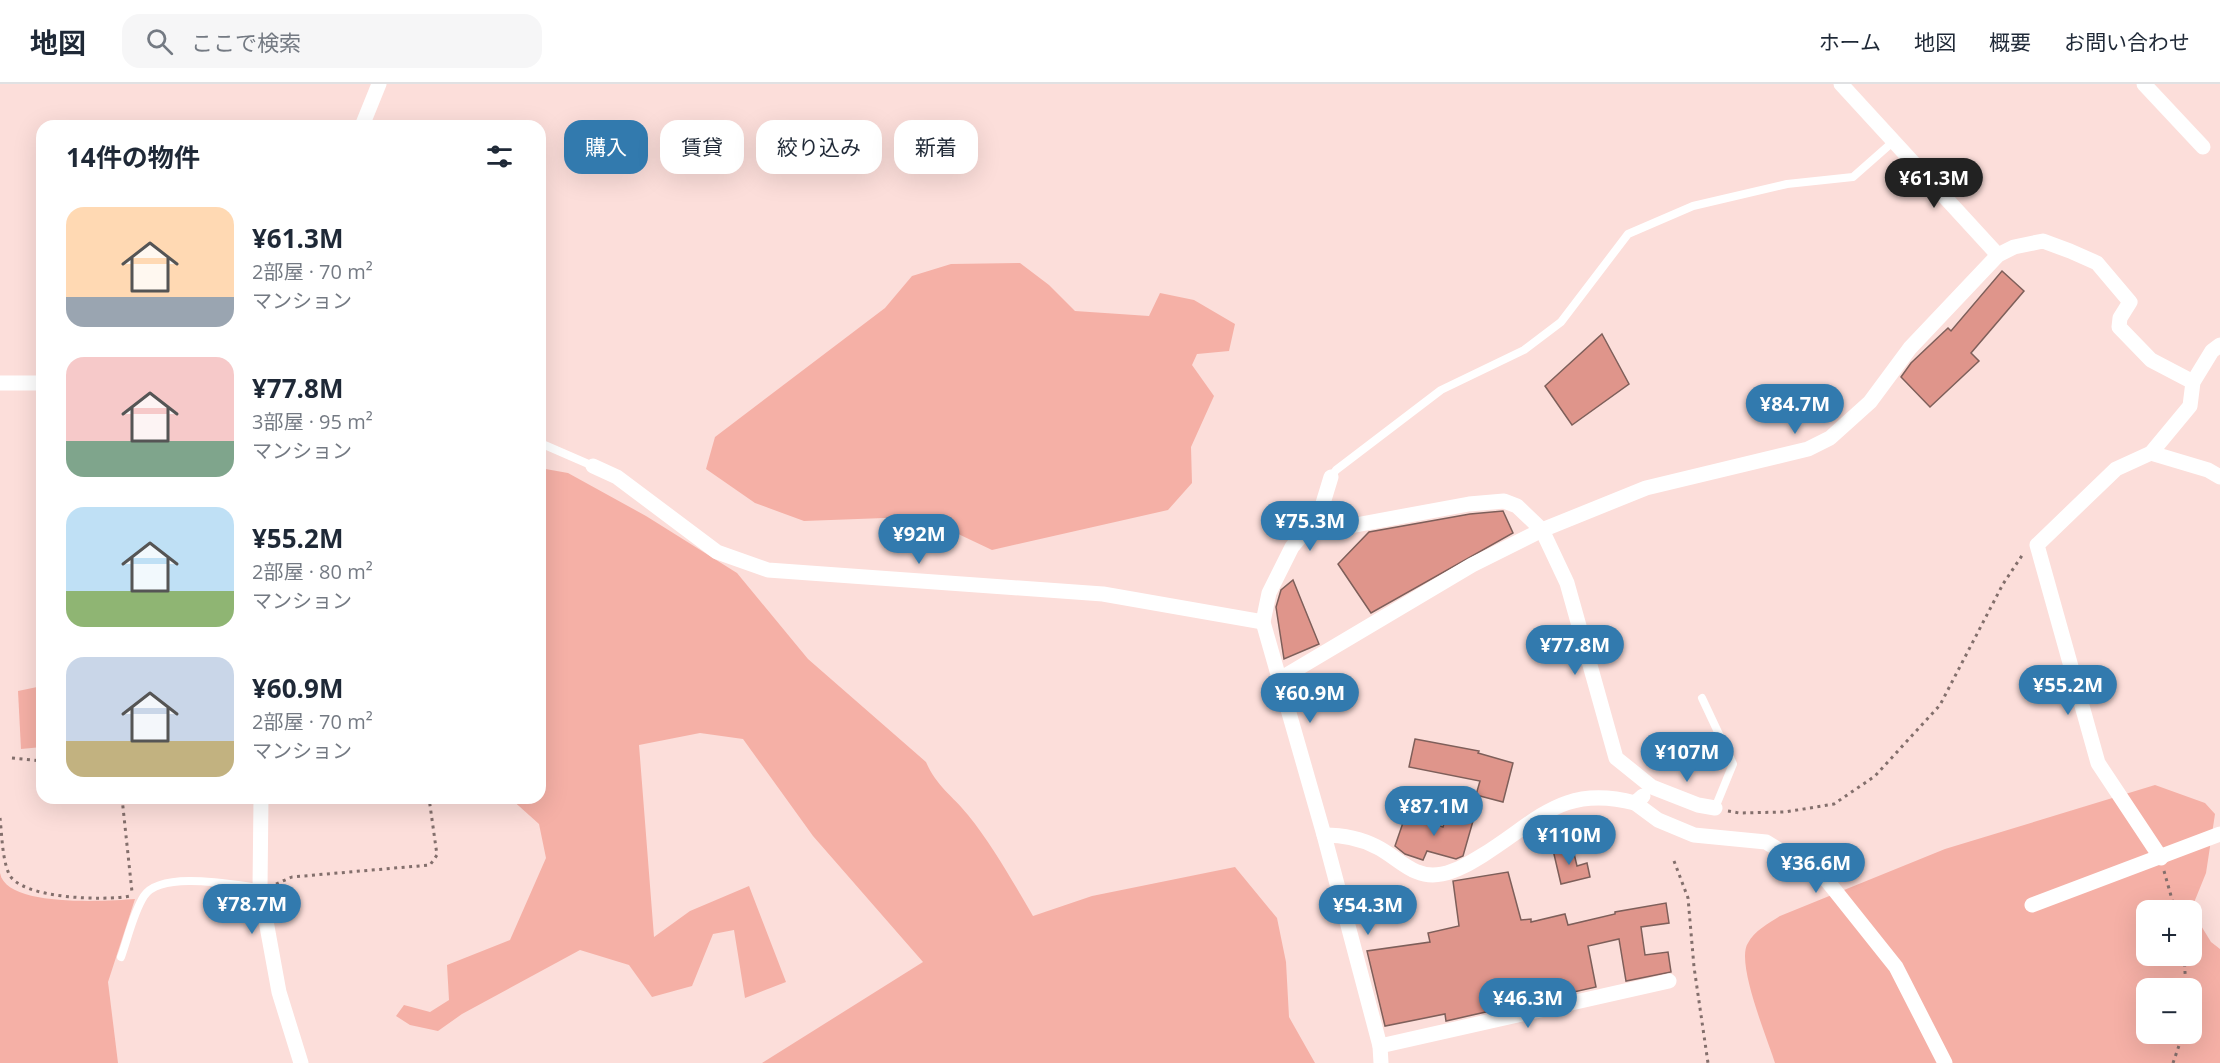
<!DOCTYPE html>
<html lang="ja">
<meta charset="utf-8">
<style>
body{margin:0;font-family:"Open Sans","Noto Sans JP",sans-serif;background:#f6f6f7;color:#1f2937;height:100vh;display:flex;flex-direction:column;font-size:22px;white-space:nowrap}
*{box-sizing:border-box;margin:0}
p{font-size:20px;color:#747a83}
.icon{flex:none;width:33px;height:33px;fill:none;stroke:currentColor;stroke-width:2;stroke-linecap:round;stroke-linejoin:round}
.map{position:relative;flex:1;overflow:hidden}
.sheet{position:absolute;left:36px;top:36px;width:510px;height:684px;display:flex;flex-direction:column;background:#fff;border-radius:18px;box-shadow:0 6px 24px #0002}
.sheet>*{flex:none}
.top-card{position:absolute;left:564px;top:36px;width:570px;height:54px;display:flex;gap:12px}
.fabs{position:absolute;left:2136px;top:816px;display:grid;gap:12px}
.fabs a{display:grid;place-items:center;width:66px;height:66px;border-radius:12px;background:#fff;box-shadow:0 6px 24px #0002;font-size:30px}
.price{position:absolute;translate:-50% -51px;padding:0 14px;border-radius:21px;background:#327aae;color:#fff;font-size:20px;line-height:39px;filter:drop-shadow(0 2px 3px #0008)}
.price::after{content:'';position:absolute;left:50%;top:36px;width:18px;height:14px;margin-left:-9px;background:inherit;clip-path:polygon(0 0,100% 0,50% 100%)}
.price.on{background:#222;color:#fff}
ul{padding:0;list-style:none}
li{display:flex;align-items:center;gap:18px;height:150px;padding:0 30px}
li span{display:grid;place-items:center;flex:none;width:168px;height:120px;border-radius:18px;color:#555}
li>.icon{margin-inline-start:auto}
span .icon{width:72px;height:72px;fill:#fffc;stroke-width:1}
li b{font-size:26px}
h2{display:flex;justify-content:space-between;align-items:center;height:72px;padding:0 30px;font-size:26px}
.pill{padding:0 21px;border-radius:18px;background:#fff;box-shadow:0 6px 24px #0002;font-size:21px;line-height:54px}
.pill.on{background:#327aae;color:#fff}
header{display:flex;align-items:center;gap:36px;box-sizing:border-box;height:84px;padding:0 30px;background:#fff;border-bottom:2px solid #e0e1e3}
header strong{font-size:28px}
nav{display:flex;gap:33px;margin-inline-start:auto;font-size:21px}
.search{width:420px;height:54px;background:#f6f6f7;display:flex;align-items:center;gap:15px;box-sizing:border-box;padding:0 21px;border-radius:18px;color:#747a83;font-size:22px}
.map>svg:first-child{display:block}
.green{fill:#f5b0a6;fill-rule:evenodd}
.building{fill:#df958b;stroke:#7e5f5a;stroke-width:1.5}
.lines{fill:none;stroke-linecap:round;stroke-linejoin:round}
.path{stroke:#836f6c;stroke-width:3;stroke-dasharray:3 4.5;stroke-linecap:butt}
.service{stroke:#fff;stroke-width:8}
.minor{stroke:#fff;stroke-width:15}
</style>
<header>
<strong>地図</strong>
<div class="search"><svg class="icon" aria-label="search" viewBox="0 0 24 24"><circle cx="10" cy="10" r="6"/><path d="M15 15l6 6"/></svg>ここで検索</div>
<nav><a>ホーム</a><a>地図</a><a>概要</a><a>お問い合わせ</a></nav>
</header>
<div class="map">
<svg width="2220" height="979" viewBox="0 0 2220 979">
<rect width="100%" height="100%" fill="#fcdeda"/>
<!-- green -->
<g class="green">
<polygon points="1020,179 1049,201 1075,227 1149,232 1160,209 1194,216 1235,240 1229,267 1197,270 1192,281 1214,312 1191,363 1192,399 1168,426 992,466 935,439 911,433 804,437 755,419 706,385 715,353 885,224 912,192 951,180"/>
<path d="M540,384L568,389L646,432L737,489L808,575L926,678C937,703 952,711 968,731C993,762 1013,798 1033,832L1092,812L1235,783L1277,834L1286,878L1289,933L1315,979H762L923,878L813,752L743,655L700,649L639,661L654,853L690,827L749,802L786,898L745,914L734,846L713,850L692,902L652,913L629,881L580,866L462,930L438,947L410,941L396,932L404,921L430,928L449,916L447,881L510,856L546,774L539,740L510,714H540V560L544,544V502L540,500Z"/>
<polygon points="42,602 42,663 21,665 18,607"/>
<path d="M2155,701L2205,719L2215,730L2206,789L2191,826H2146V872H2192V827L2211,858L2220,865V979H1775C1768,956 1735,878 1748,859C1754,847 1769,839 1780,832L1945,765ZM2146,904H2192V950H2146Z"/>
<path d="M0,789C6,824 108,817 135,815L108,898L118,979H0Z"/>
</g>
<!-- building -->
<g class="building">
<polygon points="2002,187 2024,207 1971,269 1979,277 1930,323 1901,293 1911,279 1948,244 1951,247"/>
<polygon points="1602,250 1629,300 1572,341 1545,302"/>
<polygon points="1503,427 1513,449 1371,529 1338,480 1369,448 1470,430"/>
<polygon points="1293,496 1319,560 1284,575 1276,523 1281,506"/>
<polygon points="1415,655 1479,667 1478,669 1513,679 1503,718 1476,711 1480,697 1409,683"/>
<polygon points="1447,729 1473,737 1463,772 1456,775 1427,767 1423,776 1405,770 1395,762 1406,730 1443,743"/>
<polygon points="1572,761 1577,782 1587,779 1590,793 1561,800 1553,766"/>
<polygon points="1508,788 1521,836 1531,835 1531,838 1565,830 1568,841 1615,830 1615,828 1666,819 1669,839 1641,843 1645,871 1668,868 1671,888 1626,897 1619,855 1588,862 1596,903 1446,937 1445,930 1385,942 1367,867 1430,858 1428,849 1459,842 1453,797"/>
</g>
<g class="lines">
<!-- path -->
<g class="path">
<polyline points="12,674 42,677"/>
<polyline points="122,714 132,808"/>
<polyline points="1728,727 1739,729 1785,728 1834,720 1875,692 1940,621 2003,500 2023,470"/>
<path d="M0,734C2,751 2,774 9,790C21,815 105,817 130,812"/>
<polyline points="1674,777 1688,814 1694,883 1708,979"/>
<polyline points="2164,787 2175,826"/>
<polyline points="276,800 292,793 430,781 437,771 429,714"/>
<polyline points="2184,872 2186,904"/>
<polyline points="2173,979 2183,950"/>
</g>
<!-- service -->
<g class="service">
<polyline points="540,359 593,382"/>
<polyline points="1331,393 1336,386 1441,306 1524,266 1561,238 1628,150 1693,122 1787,100 1853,93 1895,56"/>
<polyline points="1702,614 1733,680 1715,724"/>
<path d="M121,873C128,854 133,829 144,812C161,786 234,801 260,804"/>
</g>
<!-- minor -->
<g class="minor">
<polyline points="1841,0 1998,171"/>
<polyline points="2144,0 2203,63"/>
<polyline points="362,42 379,0"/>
<polyline points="0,299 42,299"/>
<polyline points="2151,369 2208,386 2220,393"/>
<polyline points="593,382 617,393 717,468 768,486 1103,510 1263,538"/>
<polyline points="1331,393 1320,429 1292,463 1269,509 1263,538 1324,751 1380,962 1381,979"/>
<polyline points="1302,451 1469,420 1504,417 1517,422 1542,446 1567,499 1616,674 1652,703 1698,721 1715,724"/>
<polyline points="1280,595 1472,481 1542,446 1646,404 1808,365 1830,354 1870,318 1910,264 1998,171 2014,163 2043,157 2070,167 2097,179 2130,218 2120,234 2119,243 2151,276 2193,298"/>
<polyline points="261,714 260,804 279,908 301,979"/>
<polyline points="1635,719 1658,736 1694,751 1766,758 1825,794 1896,883 1945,979"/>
<path d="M1324,751C1342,751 1360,754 1377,763C1399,774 1414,796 1442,790C1457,787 1470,779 1483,771C1539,736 1563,700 1635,719L1643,712"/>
<polyline points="2161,774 2098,679 2037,461 2116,385 2151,369 2190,322 2193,298 2212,267 2220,261"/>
<polyline points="2032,821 2220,750"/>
<polyline points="1380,962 1669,897"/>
</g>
</g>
</svg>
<div class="fabs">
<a>+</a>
<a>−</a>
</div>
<b class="price on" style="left:1934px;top:125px">¥61.3M</b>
<b class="price" style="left:1795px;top:351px">¥84.7M</b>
<b class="price" style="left:1310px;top:468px">¥75.3M</b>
<b class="price" style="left:919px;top:481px">¥92M</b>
<b class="price" style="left:1575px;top:592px">¥77.8M</b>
<b class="price" style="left:2068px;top:632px">¥55.2M</b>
<b class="price" style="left:1310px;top:640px">¥60.9M</b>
<b class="price" style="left:1687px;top:699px">¥107M</b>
<b class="price" style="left:1434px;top:753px">¥87.1M</b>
<b class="price" style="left:1569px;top:782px">¥110M</b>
<b class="price" style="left:1816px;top:810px">¥36.6M</b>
<b class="price" style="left:252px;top:851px">¥78.7M</b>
<b class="price" style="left:1368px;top:852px">¥54.3M</b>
<b class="price" style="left:1528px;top:945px">¥46.3M</b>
<div class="top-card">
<a class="pill on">購入</a>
<a class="pill">賃貸</a>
<a class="pill">絞り込み</a>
<a class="pill">新着</a>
</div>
<section class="sheet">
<h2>14件の物件<svg class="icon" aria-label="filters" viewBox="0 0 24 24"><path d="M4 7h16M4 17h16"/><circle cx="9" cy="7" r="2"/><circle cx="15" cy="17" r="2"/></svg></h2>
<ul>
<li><span style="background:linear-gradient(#ffd9b3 75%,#9aa5b1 0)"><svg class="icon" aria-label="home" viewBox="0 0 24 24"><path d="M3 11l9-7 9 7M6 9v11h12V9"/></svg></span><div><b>¥61.3M</b><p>2部屋 · 70 m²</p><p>マンション</p></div></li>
<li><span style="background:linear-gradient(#f6c9c9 70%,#7fa58c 0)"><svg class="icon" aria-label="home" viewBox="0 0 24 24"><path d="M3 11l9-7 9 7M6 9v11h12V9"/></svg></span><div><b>¥77.8M</b><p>3部屋 · 95 m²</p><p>マンション</p></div></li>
<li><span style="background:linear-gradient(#bfe0f5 70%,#8fb573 0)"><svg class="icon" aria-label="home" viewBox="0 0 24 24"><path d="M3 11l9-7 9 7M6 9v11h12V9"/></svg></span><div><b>¥55.2M</b><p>2部屋 · 80 m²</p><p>マンション</p></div></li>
<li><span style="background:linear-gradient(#c9d6e8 70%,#c2b280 0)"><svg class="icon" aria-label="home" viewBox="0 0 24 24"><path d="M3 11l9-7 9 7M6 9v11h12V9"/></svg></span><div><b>¥60.9M</b><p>2部屋 · 70 m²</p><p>マンション</p></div></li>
</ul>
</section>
</div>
